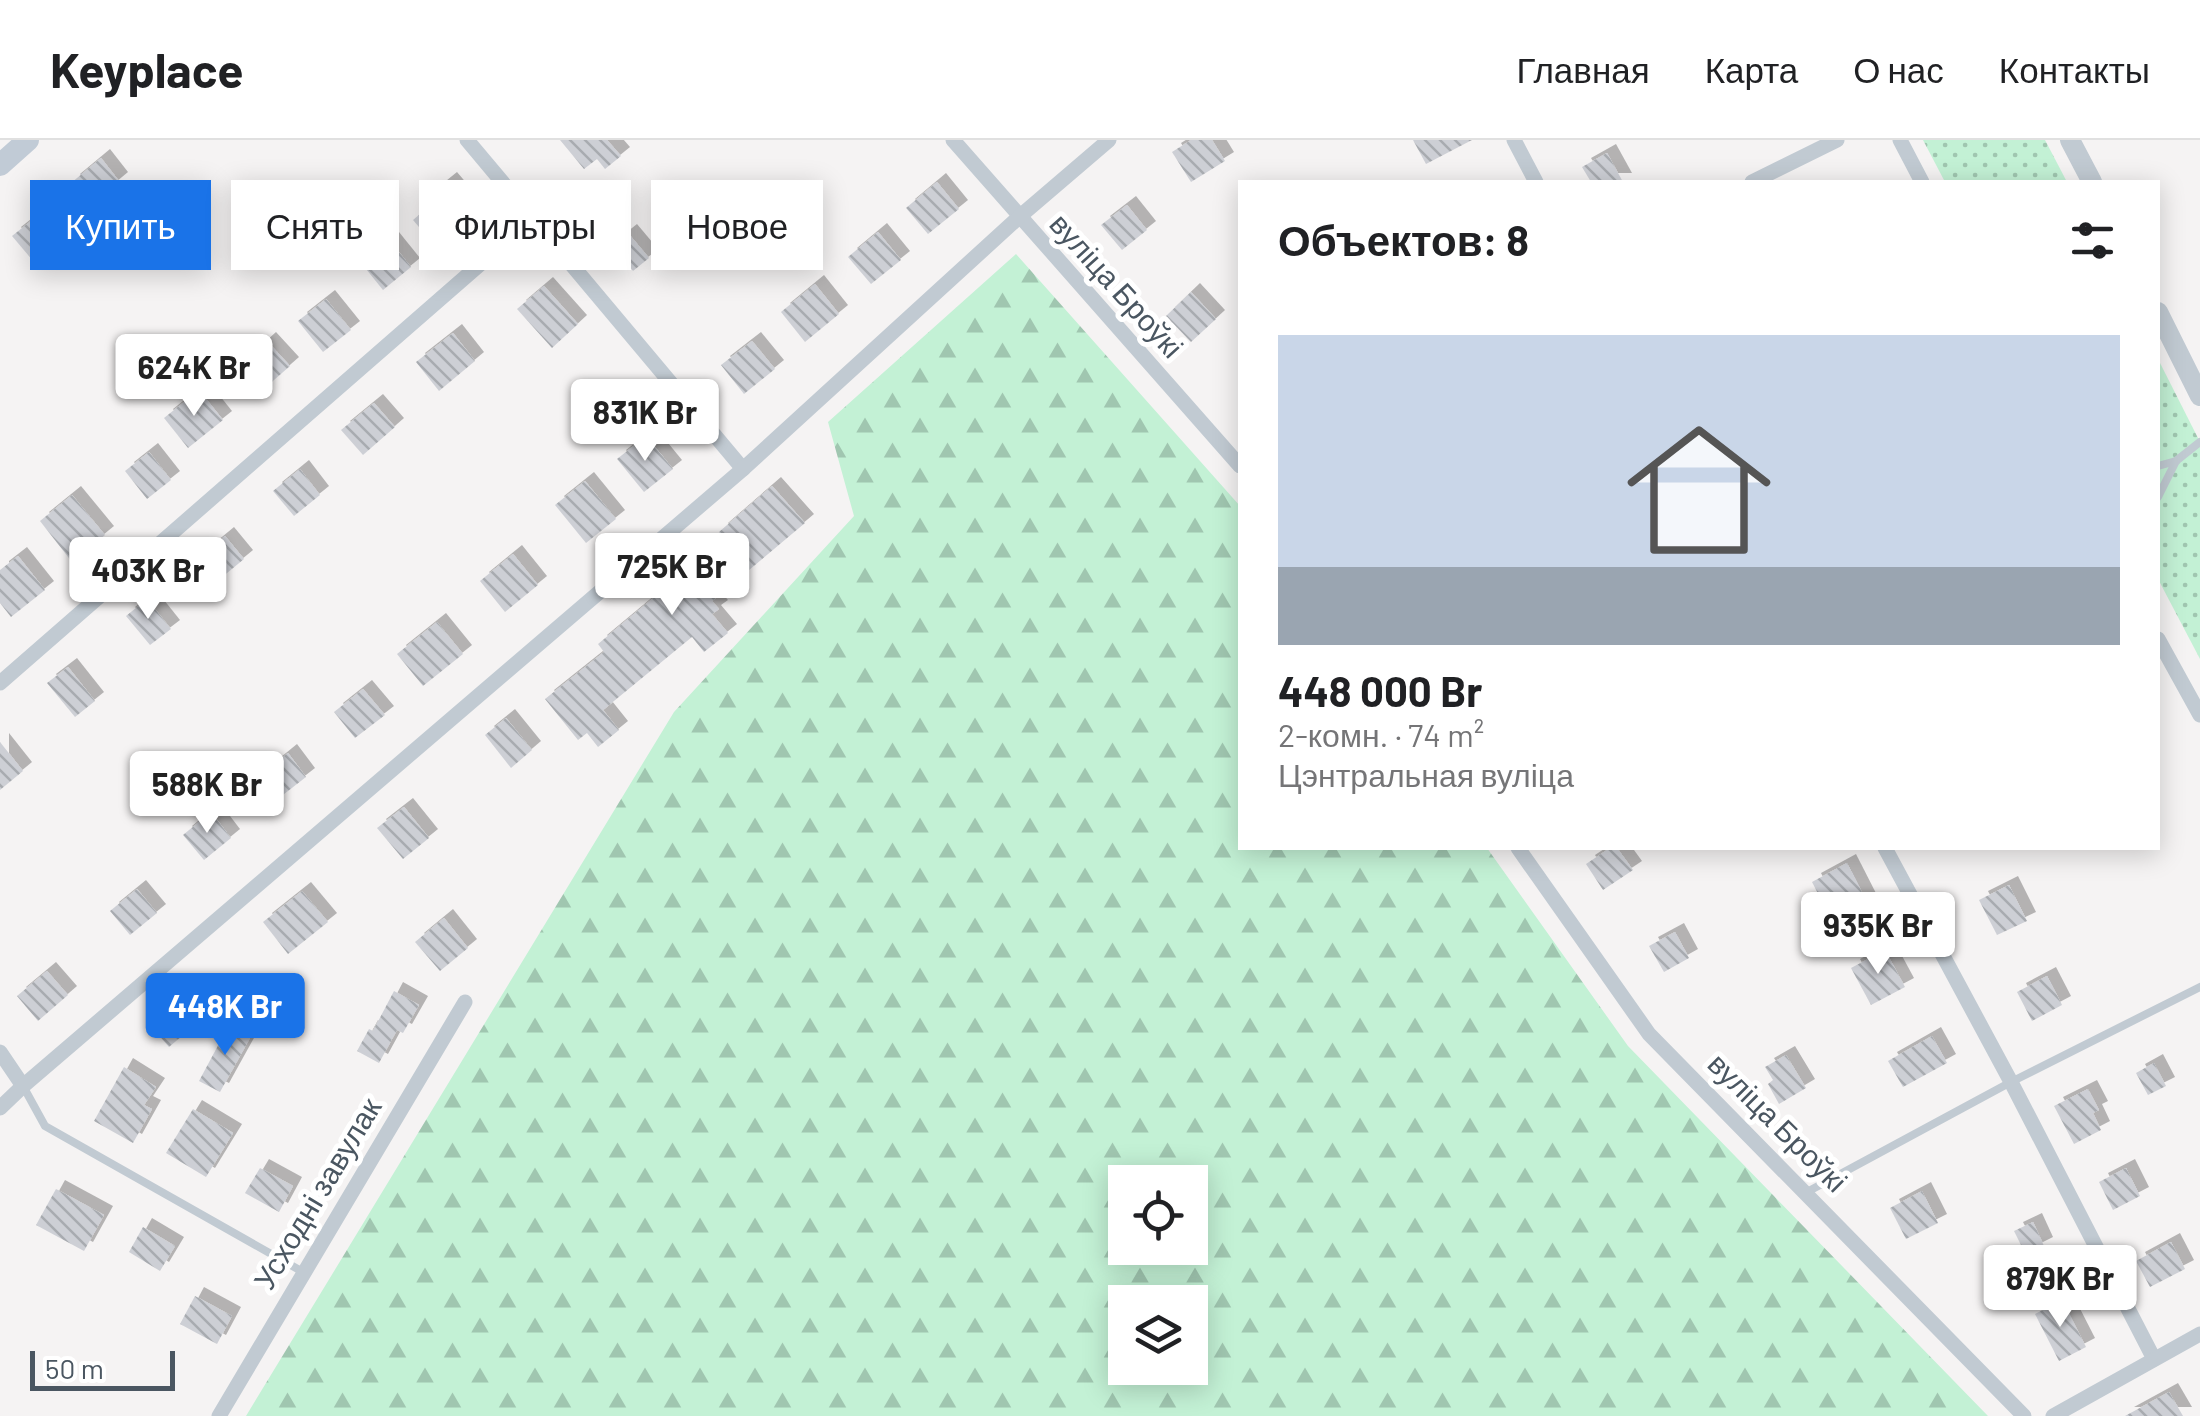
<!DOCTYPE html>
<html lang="ru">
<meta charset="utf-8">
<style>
body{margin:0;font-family:Barlow,sans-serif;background:#f6f6f6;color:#202124;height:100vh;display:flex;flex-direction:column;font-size:38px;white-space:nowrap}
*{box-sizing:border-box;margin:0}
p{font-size:32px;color:#757577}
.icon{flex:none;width:55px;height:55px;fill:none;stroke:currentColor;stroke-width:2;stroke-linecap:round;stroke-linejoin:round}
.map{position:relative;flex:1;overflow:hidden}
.details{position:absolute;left:1238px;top:40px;width:922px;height:670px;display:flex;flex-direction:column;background:#fff;border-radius:0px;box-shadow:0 5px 25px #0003}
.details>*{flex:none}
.banner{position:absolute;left:30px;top:40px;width:950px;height:90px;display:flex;gap:20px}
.fabs{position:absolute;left:1108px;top:1025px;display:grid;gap:20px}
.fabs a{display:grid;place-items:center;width:100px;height:100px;border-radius:0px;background:#fff;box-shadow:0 5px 25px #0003;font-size:50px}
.scale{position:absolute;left:30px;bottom:25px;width:145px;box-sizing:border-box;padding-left:10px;border:5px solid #4a5661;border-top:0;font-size:28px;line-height:35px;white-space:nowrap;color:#4a5661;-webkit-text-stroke:8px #fff;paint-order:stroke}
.price{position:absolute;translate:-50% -85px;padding:0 22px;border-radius:10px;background:#fff;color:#222;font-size:32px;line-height:65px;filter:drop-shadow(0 2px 5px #0008)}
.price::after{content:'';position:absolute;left:50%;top:60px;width:30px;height:22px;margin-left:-15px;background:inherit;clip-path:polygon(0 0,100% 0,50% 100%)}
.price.on{background:#1a73e8;color:#fff}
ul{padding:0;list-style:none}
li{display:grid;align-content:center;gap:20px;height:530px;padding:0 40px}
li+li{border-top:2px solid #e0e0e0}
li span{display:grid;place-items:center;height:310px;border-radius:0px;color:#555}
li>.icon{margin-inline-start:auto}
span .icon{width:180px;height:180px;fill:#fffc;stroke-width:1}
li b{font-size:42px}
h2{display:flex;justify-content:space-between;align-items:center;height:120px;padding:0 40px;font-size:42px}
.tag{padding:0 35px;border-radius:0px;background:#fff;box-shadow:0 5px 25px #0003;font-size:35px;line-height:90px}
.tag.on{background:#1a73e8;color:#fff}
header{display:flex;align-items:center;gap:60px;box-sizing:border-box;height:140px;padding:0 50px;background:#fff;border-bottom:2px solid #e0e0e0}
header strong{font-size:48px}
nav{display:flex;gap:55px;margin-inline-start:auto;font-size:35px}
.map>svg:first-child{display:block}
.grass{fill:url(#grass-dots)}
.forest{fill:url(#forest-firs);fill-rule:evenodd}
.building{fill:url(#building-back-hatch);filter:url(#shadow)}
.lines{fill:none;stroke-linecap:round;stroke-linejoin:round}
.service{stroke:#c1cad2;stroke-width:8}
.minor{stroke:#c1cad2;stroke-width:15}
.tertiary{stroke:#c1cad2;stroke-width:20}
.secondary{stroke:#c1cbd6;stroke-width:22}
.labels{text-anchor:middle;stroke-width:10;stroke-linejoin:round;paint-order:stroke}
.street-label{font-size:30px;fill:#4a5661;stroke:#fff}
</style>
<header>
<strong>Keyplace</strong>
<nav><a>Главная</a><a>Карта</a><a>О нас</a><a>Контакты</a></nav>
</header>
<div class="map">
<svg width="2200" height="1276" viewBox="0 0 2200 1276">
<defs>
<pattern id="grass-dots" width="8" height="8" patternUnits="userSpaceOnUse" patternTransform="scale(2.5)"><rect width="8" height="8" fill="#c3f1d5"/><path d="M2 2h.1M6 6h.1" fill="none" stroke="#a0c6b0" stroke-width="1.8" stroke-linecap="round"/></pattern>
<pattern id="forest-firs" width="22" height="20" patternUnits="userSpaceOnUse" patternTransform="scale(2.5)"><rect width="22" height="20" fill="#c3f1d5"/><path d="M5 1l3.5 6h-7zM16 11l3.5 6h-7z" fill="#a0c6b0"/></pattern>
<pattern id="building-back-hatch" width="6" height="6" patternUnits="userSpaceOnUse" patternTransform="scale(2.5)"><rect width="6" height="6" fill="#cdcfd5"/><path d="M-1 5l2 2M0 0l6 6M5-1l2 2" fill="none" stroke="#a8abb0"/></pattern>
<filter id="shadow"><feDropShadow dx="9" dy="-9" stdDeviation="0" flood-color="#0004"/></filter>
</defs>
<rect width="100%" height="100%" fill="#f5f3f3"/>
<!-- grass -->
<g class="grass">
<polygon points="1923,0 2045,0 2067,42 1945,42"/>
<polygon points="2158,219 2200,302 2200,519 2158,439"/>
</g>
<!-- forest -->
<path class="forest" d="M1016,114L1240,366V708H1487L1628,906L1988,1276H246L674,572L854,376L828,282ZM1125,1042H1190V1108H1125ZM1125,1162H1190V1228H1125Z"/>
<!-- building -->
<g class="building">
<polygon points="560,0 607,0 621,16 605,29 597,19 584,29"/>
<polygon points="1191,0 1212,0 1225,21 1191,42 1172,12"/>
<polygon points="1413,0 1472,0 1426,24"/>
<polygon points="1607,13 1623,42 1591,42 1582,27"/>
<polygon points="101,18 119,41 89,66 71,43"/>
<polygon points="448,41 471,68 432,102 413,80 427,68 422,62"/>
<polygon points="937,42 959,69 928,94 906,68"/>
<polygon points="1127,65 1147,90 1122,110 1101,85"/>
<polygon points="41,73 67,106 39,128 12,96"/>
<polygon points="878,92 901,120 871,144 848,117"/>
<polygon points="628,93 649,118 633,131 613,105"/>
<polygon points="390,101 411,127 383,150 362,124"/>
<polygon points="815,144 839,174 805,202 781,172"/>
<polygon points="544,146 578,184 552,208 517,169"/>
<polygon points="1191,152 1216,179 1191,202 1166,176"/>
<polygon points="326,159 351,190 323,212 298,181"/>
<polygon points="453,193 475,221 439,251 416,222"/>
<polygon points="267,201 290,226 258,254 236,229"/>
<polygon points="752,201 775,229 744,254 721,225"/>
<polygon points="199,250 223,280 188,308 164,278"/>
<polygon points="374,263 395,287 363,315 341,290"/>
<polygon points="646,296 673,329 644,352 617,319"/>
<polygon points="149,312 171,340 147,359 125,331"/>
<polygon points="300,329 320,355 294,376 273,351"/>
<polygon points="585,341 616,379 586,403 555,365"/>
<polygon points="772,346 805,383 712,461 719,469 712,474 728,493 704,512 692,497 603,570 619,590 598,607 587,593 578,600 545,559 604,512 598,504 658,454 647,441 677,417 686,429 693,424 698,430 728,403 719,392"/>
<polygon points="72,355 105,395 72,422 40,381"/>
<polygon points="225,396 244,419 221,438 202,415"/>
<polygon points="513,414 538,445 505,472 480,441"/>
<polygon points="18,416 45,450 11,477 0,463 0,430"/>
<polygon points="147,459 171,489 150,505 126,476"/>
<polygon points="437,482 463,514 423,546 397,514"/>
<polygon points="68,527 95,561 75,577 47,543"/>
<polygon points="363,549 385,575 355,598 334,572"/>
<polygon points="506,578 532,610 511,628 485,595"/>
<polygon points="0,602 23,631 0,650"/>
<polygon points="288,613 306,637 279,658 261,635"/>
<polygon points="404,667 429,698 403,719 377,688"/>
<polygon points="211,672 231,698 204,720 183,695"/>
<polygon points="1610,708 1617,708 1633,730 1603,750 1586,724"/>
<polygon points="1847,723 1873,774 1838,792 1812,742"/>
<polygon points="2009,745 2027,781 1997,795 1979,760"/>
<polygon points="137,749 157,773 130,795 110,771"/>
<polygon points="302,751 328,782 288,814 263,782"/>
<polygon points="444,778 468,808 440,831 415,802"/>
<polygon points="1675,792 1689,818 1664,832 1649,806"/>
<polygon points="1885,810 1905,847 1871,865 1851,828"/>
<polygon points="47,831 68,855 38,881 17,856"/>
<polygon points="2047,836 2062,865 2032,881 2017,852"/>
<polygon points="394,851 419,865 403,893 397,890 379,923 357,911 369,889 373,891"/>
<polygon points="180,854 202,879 169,907 147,882"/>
<polygon points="229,885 251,896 220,952 199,941"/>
<polygon points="1932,896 1947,923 1903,947 1888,921"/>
<polygon points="1786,915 1806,948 1779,964 1768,944 1773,940 1765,927"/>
<polygon points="2154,923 2166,946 2148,955 2136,933"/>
<polygon points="124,927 156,947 144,965 152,969 133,1003 94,981"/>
<polygon points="2088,949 2099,970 2093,973 2101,990 2074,1004 2054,966"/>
<polygon points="193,969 233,993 206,1037 166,1013"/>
<polygon points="260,1028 293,1046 279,1072 245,1053"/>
<polygon points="2126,1028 2140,1056 2113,1070 2099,1042"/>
<polygon points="56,1049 104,1075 84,1111 36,1085"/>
<polygon points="1922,1051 1938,1083 1906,1099 1890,1068"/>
<polygon points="2033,1082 2044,1106 2026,1115 2014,1091"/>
<polygon points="143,1087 175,1106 160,1131 129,1112"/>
<polygon points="2171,1102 2185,1129 2150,1147 2136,1121"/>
<polygon points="195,1156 232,1176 217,1204 180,1184"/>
<polygon points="2062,1160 2086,1207 2059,1221 2035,1174"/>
<polygon points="2169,1252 2183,1276 2125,1276"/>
</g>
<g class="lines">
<!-- service -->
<g class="service">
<polyline points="2158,326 2176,321"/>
<polyline points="2158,357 2176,321 2200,302"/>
<polyline points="23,946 45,986 303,1132"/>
<polyline points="1807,1052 2011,942 2200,847"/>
</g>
<!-- minor -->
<g class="minor">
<polyline points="467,0 743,329"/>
<polyline points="953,0 1240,326"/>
<polyline points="1514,0 1536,42"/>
<polyline points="1900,0 1922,42"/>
<polyline points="1752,42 1837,0"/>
<polyline points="2158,499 2200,575"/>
<polyline points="0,543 533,78"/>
<polyline points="1518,708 1649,894 2024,1276"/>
<polyline points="1885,708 2011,942 2154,1219"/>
<polyline points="0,912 23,946"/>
<polyline points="0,968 23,946 743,329 1019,77 1109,0"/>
<polyline points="219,1276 465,862"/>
<polyline points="2053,1276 2200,1194"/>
</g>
<!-- tertiary -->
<g class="tertiary">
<polyline points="2070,0 2092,42"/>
<polyline points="2158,172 2200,256"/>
</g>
<!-- secondary -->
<polyline class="secondary" points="0,25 28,0"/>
</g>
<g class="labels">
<!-- street labels -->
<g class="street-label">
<text transform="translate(1116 146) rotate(48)" y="10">вуліца Броўкі</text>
<text transform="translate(1777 983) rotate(45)" y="10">вуліца Броўкі</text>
<text transform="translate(318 1054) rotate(-59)" y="10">Усходні завулак</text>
</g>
</g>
</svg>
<div class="fabs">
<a><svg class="icon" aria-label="locate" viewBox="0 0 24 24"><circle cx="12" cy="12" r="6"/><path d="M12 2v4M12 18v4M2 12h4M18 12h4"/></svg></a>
<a><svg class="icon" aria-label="layers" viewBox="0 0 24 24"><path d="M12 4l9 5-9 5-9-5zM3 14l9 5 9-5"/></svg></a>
</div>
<div class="scale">50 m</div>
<b class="price" style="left:194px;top:279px">624K Br</b>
<b class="price" style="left:645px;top:324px">831K Br</b>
<b class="price" style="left:672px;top:478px">725K Br</b>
<b class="price" style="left:148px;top:482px">403K Br</b>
<b class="price" style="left:207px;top:696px">588K Br</b>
<b class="price" style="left:1878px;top:837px">935K Br</b>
<b class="price on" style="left:225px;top:918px">448K Br</b>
<b class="price" style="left:2060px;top:1190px">879K Br</b>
<div class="banner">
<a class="tag on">Купить</a>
<a class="tag">Снять</a>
<a class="tag">Фильтры</a>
<a class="tag">Новое</a>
</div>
<section class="details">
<h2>Объектов: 8<svg class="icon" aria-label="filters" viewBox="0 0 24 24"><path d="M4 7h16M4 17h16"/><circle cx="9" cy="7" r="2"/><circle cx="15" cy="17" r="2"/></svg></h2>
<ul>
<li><span style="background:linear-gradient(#c9d6e8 75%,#9aa5b1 0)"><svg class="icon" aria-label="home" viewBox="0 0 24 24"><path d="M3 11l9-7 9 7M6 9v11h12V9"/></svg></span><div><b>448 000 Br</b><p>2-комн. · 74 m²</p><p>Цэнтральная вуліца</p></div></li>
</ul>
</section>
</div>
